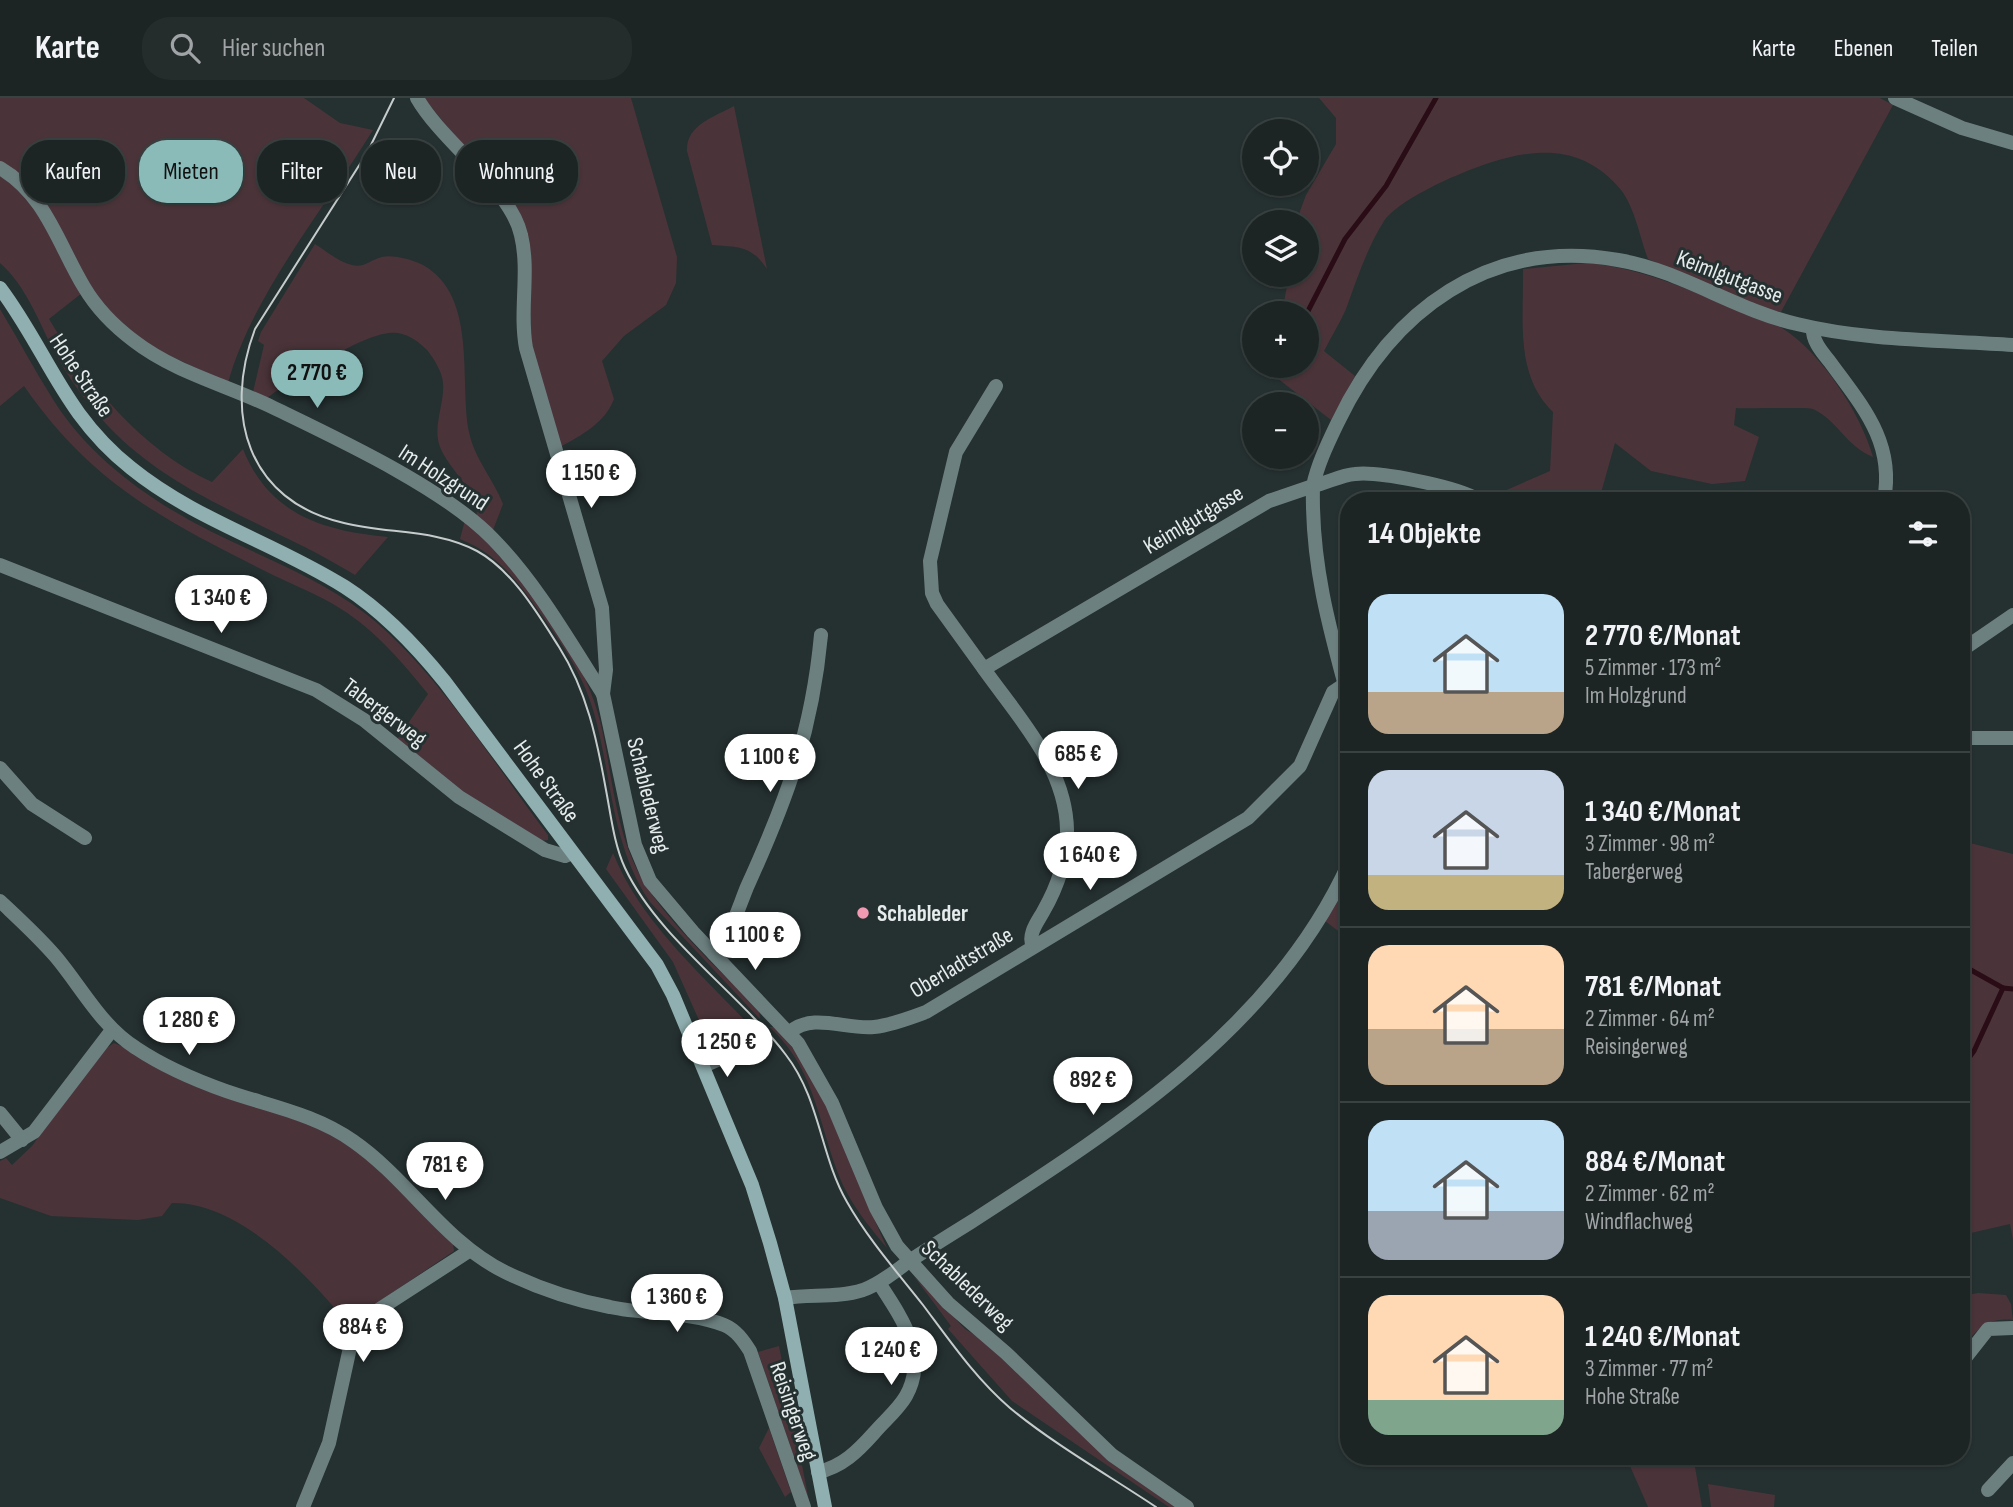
<!DOCTYPE html>
<html lang="de">
<meta charset="utf-8">
<style>
body{margin:0;font-family:"Sofia Sans Condensed",sans-serif;background:#252c2c;color:#f1f3f6;height:100vh;display:flex;flex-direction:column;font-size:26px;white-space:nowrap}
*{box-sizing:border-box;margin:0}
p{font-size:23px;color:#a0a4a6}
.icon{flex:none;width:38px;height:38px;fill:none;stroke:currentColor;stroke-width:2;stroke-linecap:round;stroke-linejoin:round}
.map{position:relative;flex:1;overflow:hidden}
.panel{position:absolute;left:1340px;top:394px;width:630px;height:973px;display:flex;flex-direction:column;background:#1c2424;border-radius:28px;box-shadow:0 2px 5px #0004,0 0 0 2px #3a4141}
.panel>*{flex:none}
.banner{position:absolute;left:21px;top:42px;width:665px;height:63px;display:flex;gap:14px}
.tools{position:absolute;left:1242px;top:21px;display:grid;gap:14px}
.tools a{display:grid;place-items:center;width:77px;height:77px;border-radius:50%;background:#1c2424;box-shadow:0 2px 5px #0004,0 0 0 2px #3a4141;font-size:35px}
.price{position:absolute;translate:-50% -60px;padding:0 16px;border-radius:24px;background:#fff;color:#222;font-size:23px;line-height:46px;filter:drop-shadow(0 2px 4px #0008)}
.price::after{content:'';position:absolute;left:50%;top:42px;width:21px;height:16px;margin-left:-10px;background:inherit;clip-path:polygon(0 0,100% 0,50% 100%)}
.price.on{background:#8bbbb9;color:#111}
ul{padding:0;list-style:none}
li{display:flex;align-items:center;gap:21px;height:175px;padding:0 28px}
li+li{border-top:2px solid #3a4141}
li span{display:grid;place-items:center;flex:none;width:196px;height:140px;border-radius:21px;color:#555}
li>.icon{margin-inline-start:auto}
span .icon{width:84px;height:84px;fill:#fffc;stroke-width:1}
li b{font-size:30px}
h2{display:flex;justify-content:space-between;align-items:center;height:84px;padding:0 28px;font-size:30px}
.pill{padding:0 24px;border-radius:28px;background:#1c2424;box-shadow:0 2px 5px #0004,0 0 0 2px #3a4141;font-size:24px;line-height:63px}
.pill.on{background:#8bbbb9;color:#111}
header{display:flex;align-items:center;gap:42px;box-sizing:border-box;height:98px;padding:0 35px;background:#1c2424;border-bottom:2px solid #3a4141}
header strong{font-size:33px}
nav{display:flex;gap:38px;margin-inline-start:auto;font-size:24px}
.search{width:490px;height:63px;background:#252c2c;display:flex;align-items:center;gap:18px;box-sizing:border-box;padding:0 24px;border-radius:28px;color:#a0a4a6;font-size:26px}
.map>svg:first-child{display:block}
.green{fill:#4a3439}
.lines{fill:none;stroke-linecap:round;stroke-linejoin:round}
.stream{stroke:#290c15;stroke-width:5}
.service{stroke:#6d8080;stroke-width:8}
.minor{stroke:#6d8080;stroke-width:14}
.secondary{stroke:#90afb0;stroke-width:14}
.tram{stroke:#c6cccc;stroke-width:2}
.poi-dot{fill:#f19ab2;stroke:#253030;stroke-width:2.5}
.labels{text-anchor:middle;stroke-width:6;stroke-linejoin:round;paint-order:stroke}
.street-label{font-size:23px;fill:#e6ecec;stroke:#253030}
.poi-label{font-size:23px;font-weight:bold;fill:#e6ecec;stroke:#253030;text-anchor:start}
</style>
<header>
<strong>Karte</strong>
<div class="search"><svg class="icon" aria-label="search" viewBox="0 0 24 24"><circle cx="10" cy="10" r="6"/><path d="M15 15l6 6"/></svg>Hier suchen</div>
<nav><a>Karte</a><a>Ebenen</a><a>Teilen</a></nav>
</header>
<div class="map">
<svg width="2013" height="1409" viewBox="0 0 2013 1409">
<rect width="100%" height="100%" fill="#253030"/>
<!-- green -->
<g class="green">
<path d="M0,0H304L340,25L373,32C325,110 252,197 228,285L145,246L95,199L76,164L0,67Z"/>
<path d="M424,0H631L677,159L676,185L666,207L624,238L602,263L614,301C605,325 582,337 560,349L531,252L529,149L454,37Z"/>
<path d="M1319,0H1880L1893,7L1781,214L1766,211L1648,161C1640,140 1635,110 1621,92C1576,37 1516,53 1460,76C1440,84 1396,105 1384,123C1367,150 1357,181 1346,211C1340,225 1331,239 1324,253L1355,278L1331,322L1277,280L1276,268H1307V215H1282L1289,177H1307V124H1296L1306,97L1336,46V20Z"/>
<path d="M734,8L767,171C751,147 738,149 712,147L687,53C686,27 714,19 734,8Z"/>
<path d="M0,76L31,103L82,195L49,221C87,285 143,353 212,384L243,351C269,417 324,433 388,439L355,477C273,426 178,401 109,329C87,306 68,280 53,251C38,222 26,188 0,165Z"/>
<path d="M315,146C326,153 339,164 352,167C365,170 370,162 382,159C392,156 414,162 423,167C478,198 459,282 469,334C474,360 494,382 503,406L493,432L477,418C476,389 450,374 440,349C432,329 445,305 443,285C442,273 434,261 427,252C417,242 404,233 389,235C359,238 293,281 267,300L253,294L264,247L258,243L261,234Z"/>
<path d="M1586,165C1638,169 1685,190 1733,210C1749,216 1768,221 1782,230C1821,254 1861,316 1873,359C1846,348 1837,322 1813,311C1808,309 1748,311 1736,310L1734,327L1759,339L1745,383L1712,386L1651,373L1615,345L1599,402H1480L1479,396L1495,397L1550,373L1553,314C1514,276 1524,221 1523,171Z"/>
<path d="M0,211C18,241 35,273 54,303C91,361 150,403 212,434C264,460 319,480 366,516C436,571 494,666 548,737V742L540,743L435,676L396,643L428,596C403,565 375,532 341,511C318,496 290,486 265,473C162,421 91,385 24,288L0,308Z"/>
<path d="M465,422C519,470 583,552 600,623C611,668 614,720 633,763C654,814 721,872 759,913L760,921L650,804C611,747 612,679 594,615C583,576 561,544 538,512C515,480 497,456 460,441Z"/>
<polygon points="1962,743 2013,756 2013,1142 2010,1126 1962,1137"/>
<path d="M613,755C641,825 702,876 752,930L730,950L717,955L711,949L673,864L606,771Z"/>
<polygon points="1349,779 1349,841 1325,823"/>
<path d="M769,929H776C830,991 853,1076 887,1150C872,1132 857,1114 846,1093C819,1038 819,972 769,929Z"/>
<path d="M114,945L301,1021L359,1053L453,1146L454,1153L374,1207L350,1228C309,1179 241,1104 172,1105L162,1118L138,1122L51,1118L0,1100V1063L6,1060L12,1067L32,1048L99,955Z"/>
<polygon points="913,1177 965,1231 988,1245 1178,1409 1169,1409 1012,1303 948,1231 951,1228"/>
<path d="M1978,1195L2006,1197L2011,1206L2013,1222C1995,1220 1984,1225 1972,1238L1962,1237V1198Z"/>
<polygon points="779,1248 809,1403 758,1254"/>
<polygon points="769,1330 791,1394 785,1399 759,1350"/>
<polygon points="1631,1358 1693,1358 1702,1409 1648,1409 1630,1368"/>
<polygon points="1708,1386 1775,1397 1774,1409 1711,1409"/>
</g>
<g class="lines">
<!-- stream -->
<g class="stream">
<polyline points="1307,215 1345,141 1386,88 1436,0"/>
<polyline points="1962,867 2003,890"/>
<polyline points="1962,969 1974,953 2003,890 2013,891"/>
</g>
<!-- service -->
<polyline class="service" points="704,971 720,964 756,935"/>
<!-- minor -->
<g class="minor">
<path d="M417,0C442,44 511,91 521,137C530,174 519,213 526,250L602,510L606,572L603,596L635,747L650,783L693,834L798,945L832,1005L876,1110L897,1148L948,1205L1006,1255L1112,1357L1187,1409"/>
<polyline points="1895,0 1962,30 2013,45"/>
<path d="M0,70C46,97 58,146 84,189C97,211 114,228 134,243C174,274 226,287 272,309C336,340 444,390 493,441C537,486 569,543 603,596"/>
<path d="M1813,230C1812,243 1822,254 1830,264C1862,308 1895,344 1884,402"/>
<path d="M996,288L956,354L930,463L932,495L937,506L984,571L1269,403L1313,388C1318,365 1328,345 1338,324C1391,213 1489,139 1618,162C1680,172 1735,212 1797,226C1866,243 1942,242 2013,247"/>
<polyline points="0,467 316,592 364,622 459,699 545,752 565,758 572,755"/>
<polyline points="1962,552 2013,517"/>
<path d="M984,571C1018,619 1066,669 1067,732C1067,762 1058,788 1043,814C1038,823 1027,837 1033,848"/>
<path d="M1349,602C1329,530 1311,464 1313,388C1327,385 1341,377 1355,376C1379,373 1451,388 1473,399L1474,402"/>
<polyline points="1962,640 2013,640"/>
<polyline points="0,670 32,706 85,740"/>
<path d="M0,803C19,821 39,839 56,859C82,890 101,928 136,950C163,968 195,982 226,993C269,1008 315,1016 353,1043C408,1081 444,1144 505,1174C538,1190 573,1202 610,1209C646,1217 689,1213 724,1227C736,1232 743,1242 750,1253L804,1409"/>
<path d="M714,856C730,839 738,811 747,789C787,701 812,634 821,537"/>
<path d="M790,934C813,914 846,932 874,929C892,927 910,920 926,914L1248,720L1300,668L1333,594L1345,586"/>
<polyline points="0,1015 22,1042"/>
<polyline points="0,1054 34,1034 112,932"/>
<path d="M785,1200C811,1196 838,1200 863,1192C880,1186 894,1174 908,1164C929,1150 950,1137 971,1124C1116,1030 1275,929 1349,765"/>
<polyline points="1962,1264 1988,1231 2013,1230"/>
<path d="M818,1374C842,1369 858,1353 874,1335C884,1323 898,1312 906,1298C929,1257 901,1219 879,1185"/>
<polyline points="1988,1392 2013,1365"/>
<polyline points="303,1409 329,1345 353,1236 375,1214 469,1153"/>
</g>
<!-- secondary -->
<path class="secondary" d="M0,190C48,254 63,316 131,370C195,422 275,445 345,489C384,514 416,548 445,584L657,867L673,897L752,1087L770,1145L785,1200L825,1409"/>
<!-- tram -->
<path class="tram" d="M394,0L367,55L255,231C223,316 247,403 344,425C388,436 436,431 477,453C512,472 538,516 559,549C587,593 597,642 606,692C611,718 614,746 625,770C658,840 739,895 786,957C820,1001 820,1057 847,1104C868,1141 897,1174 923,1207C950,1243 976,1281 1010,1310C1055,1347 1108,1377 1156,1409"/>
</g>
<!-- markers -->
<circle class="poi-dot" cx="863" cy="815" r="7"/>
<g class="labels">
<!-- street labels -->
<g class="street-label">
<text transform="translate(1730 178) rotate(21)" y="8">Keimlgutgasse</text>
<text transform="translate(82 277) rotate(56)" y="8">Hohe Straße</text>
<text transform="translate(444 379) rotate(33)" y="8">Im Holzgrund</text>
<text transform="translate(1193 421) rotate(-31)" y="8">Keimlgutgasse</text>
<text transform="translate(385 614) rotate(37)" y="8">Tabergerweg</text>
<text transform="translate(547 683) rotate(54)" y="8">Hohe Straße</text>
<text transform="translate(649 697) rotate(76)" y="8">Schablederweg</text>
<text transform="translate(961 864) rotate(-31)" y="8">Oberladtstraße</text>
<text transform="translate(968 1187) rotate(44)" y="8">Schablederweg</text>
<text transform="translate(794 1313) rotate(71)" y="8">Reisingerweg</text>
</g>
<!-- poi labels -->
<g class="poi-label">
<text x="877" y="823">Schableder</text>
</g>
</g>
</svg>
<div class="tools">
<a><svg class="icon" aria-label="locate" viewBox="0 0 24 24"><circle cx="12" cy="12" r="6"/><path d="M12 2v4M12 18v4M2 12h4M18 12h4"/></svg></a>
<a><svg class="icon" aria-label="layers" viewBox="0 0 24 24"><path d="M12 4l9 5-9 5-9-5zM3 14l9 5 9-5"/></svg></a>
<a>+</a>
<a>−</a>
</div>
<b class="price on" style="left:317px;top:312px">2 770 €</b>
<b class="price" style="left:591px;top:412px">1 150 €</b>
<b class="price" style="left:221px;top:537px">1 340 €</b>
<b class="price" style="left:1078px;top:693px">685 €</b>
<b class="price" style="left:770px;top:696px">1 100 €</b>
<b class="price" style="left:1090px;top:794px">1 640 €</b>
<b class="price" style="left:755px;top:874px">1 100 €</b>
<b class="price" style="left:189px;top:959px">1 280 €</b>
<b class="price" style="left:727px;top:981px">1 250 €</b>
<b class="price" style="left:1093px;top:1019px">892 €</b>
<b class="price" style="left:445px;top:1104px">781 €</b>
<b class="price" style="left:677px;top:1236px">1 360 €</b>
<b class="price" style="left:363px;top:1266px">884 €</b>
<b class="price" style="left:891px;top:1289px">1 240 €</b>
<div class="banner">
<a class="pill">Kaufen</a>
<a class="pill on">Mieten</a>
<a class="pill">Filter</a>
<a class="pill">Neu</a>
<a class="pill">Wohnung</a>
</div>
<section class="panel">
<h2>14 Objekte<svg class="icon" aria-label="filters" viewBox="0 0 24 24"><path d="M4 7h16M4 17h16"/><circle cx="9" cy="7" r="2"/><circle cx="15" cy="17" r="2"/></svg></h2>
<ul>
<li><span style="background:linear-gradient(#bfe0f5 70%,#b9a48a 0)"><svg class="icon" aria-label="home" viewBox="0 0 24 24"><path d="M3 11l9-7 9 7M6 9v11h12V9"/></svg></span><div><b>2 770 €/Monat</b><p>5 Zimmer · 173 m²</p><p>Im Holzgrund</p></div></li>
<li><span style="background:linear-gradient(#c9d6e8 75%,#c2b280 0)"><svg class="icon" aria-label="home" viewBox="0 0 24 24"><path d="M3 11l9-7 9 7M6 9v11h12V9"/></svg></span><div><b>1 340 €/Monat</b><p>3 Zimmer · 98 m²</p><p>Tabergerweg</p></div></li>
<li><span style="background:linear-gradient(#ffd9b3 60%,#b9a48a 0)"><svg class="icon" aria-label="home" viewBox="0 0 24 24"><path d="M3 11l9-7 9 7M6 9v11h12V9"/></svg></span><div><b>781 €/Monat</b><p>2 Zimmer · 64 m²</p><p>Reisingerweg</p></div></li>
<li><span style="background:linear-gradient(#bfe0f5 65%,#9aa5b1 0)"><svg class="icon" aria-label="home" viewBox="0 0 24 24"><path d="M3 11l9-7 9 7M6 9v11h12V9"/></svg></span><div><b>884 €/Monat</b><p>2 Zimmer · 62 m²</p><p>Windflachweg</p></div></li>
<li><span style="background:linear-gradient(#ffd9b3 75%,#7fa58c 0)"><svg class="icon" aria-label="home" viewBox="0 0 24 24"><path d="M3 11l9-7 9 7M6 9v11h12V9"/></svg></span><div><b>1 240 €/Monat</b><p>3 Zimmer · 77 m²</p><p>Hohe Straße</p></div></li>
</ul>
</section>
</div>
